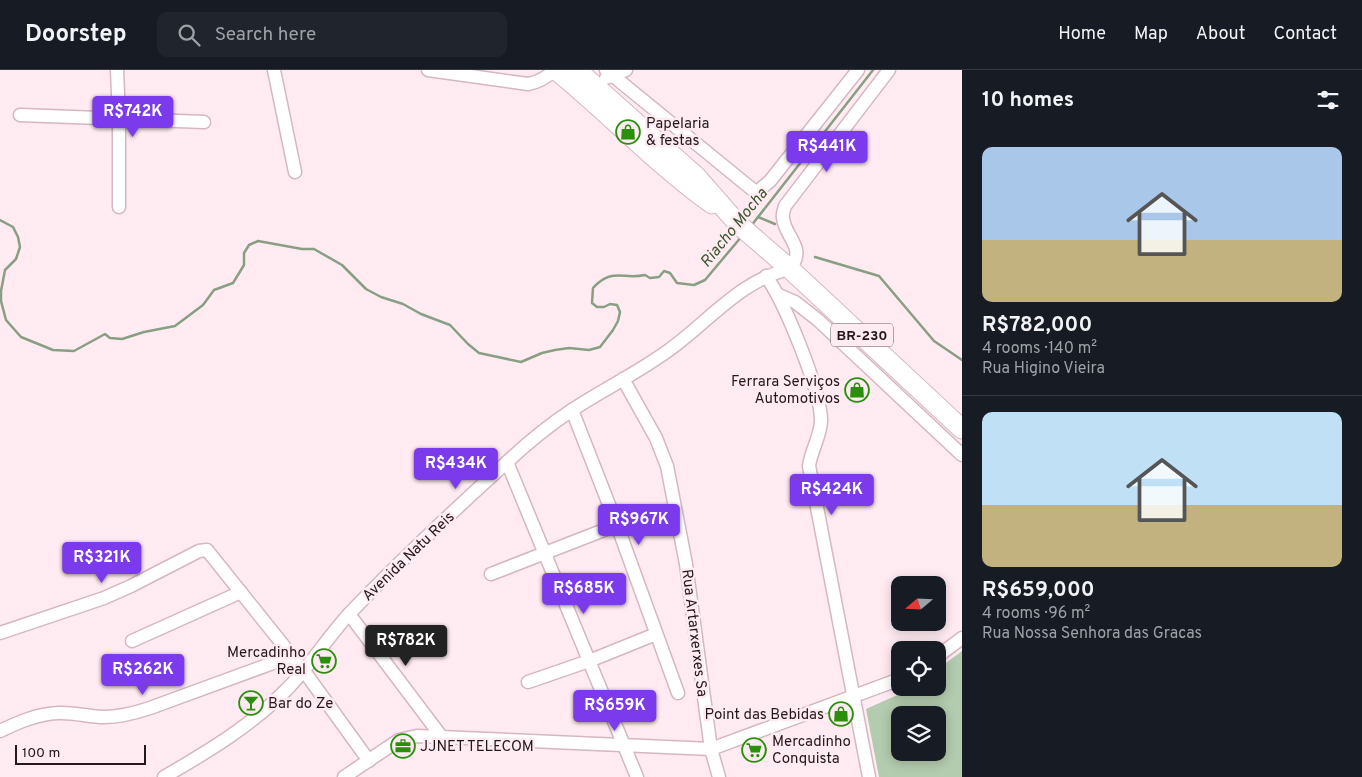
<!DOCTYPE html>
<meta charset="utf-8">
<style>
body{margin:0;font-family:Overpass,sans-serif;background:#20242c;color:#f1f3f6;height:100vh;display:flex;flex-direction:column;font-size:19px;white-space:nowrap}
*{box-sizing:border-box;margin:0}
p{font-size:16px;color:#9ea1a6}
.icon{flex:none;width:28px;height:28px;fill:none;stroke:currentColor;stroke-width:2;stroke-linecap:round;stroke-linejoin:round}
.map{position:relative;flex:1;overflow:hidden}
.sheet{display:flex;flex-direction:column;background:#171b24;width:400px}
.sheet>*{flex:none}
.needle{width:32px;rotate:251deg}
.buttons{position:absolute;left:891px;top:506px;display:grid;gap:10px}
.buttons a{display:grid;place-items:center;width:55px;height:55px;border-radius:10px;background:#171b24;box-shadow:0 2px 12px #0003;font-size:25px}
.scale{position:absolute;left:15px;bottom:12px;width:131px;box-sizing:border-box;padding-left:5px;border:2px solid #23191c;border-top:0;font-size:14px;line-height:18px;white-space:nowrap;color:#23191c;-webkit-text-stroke:4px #ffebf1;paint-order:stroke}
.price{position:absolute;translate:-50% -42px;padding:0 11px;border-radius:5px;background:#7c3aed;color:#fff;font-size:16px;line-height:32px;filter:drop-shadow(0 1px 2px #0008)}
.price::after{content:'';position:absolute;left:50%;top:30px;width:15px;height:11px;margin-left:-8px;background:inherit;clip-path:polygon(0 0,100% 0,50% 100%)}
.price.active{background:#222;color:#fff}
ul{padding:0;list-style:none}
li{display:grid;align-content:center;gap:10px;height:265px;padding:0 20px}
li+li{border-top:1px solid #363941}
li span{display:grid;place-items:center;height:155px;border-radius:10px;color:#555}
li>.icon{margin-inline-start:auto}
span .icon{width:90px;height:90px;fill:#fffc;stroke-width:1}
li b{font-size:21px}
h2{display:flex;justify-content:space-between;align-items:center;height:60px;padding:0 20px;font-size:21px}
header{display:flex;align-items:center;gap:30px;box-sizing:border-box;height:70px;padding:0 25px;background:#171b24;border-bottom:1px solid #363941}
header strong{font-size:24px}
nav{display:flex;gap:28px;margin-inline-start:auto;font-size:18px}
.search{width:350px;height:45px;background:#20242c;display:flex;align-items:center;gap:12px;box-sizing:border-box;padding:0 18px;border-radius:10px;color:#9ea1a6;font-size:19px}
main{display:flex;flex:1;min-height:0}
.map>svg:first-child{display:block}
.green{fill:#b3cbae;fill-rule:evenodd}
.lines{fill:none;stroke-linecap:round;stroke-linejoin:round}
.stream{stroke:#889f84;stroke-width:2.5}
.minor-casing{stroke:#d5b7c1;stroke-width:15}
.highway-casing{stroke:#d5b7c1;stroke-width:21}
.minor{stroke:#fff;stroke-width:12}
.highway{stroke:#fff;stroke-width:19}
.labels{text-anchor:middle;stroke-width:5;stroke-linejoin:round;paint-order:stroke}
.shield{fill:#ffebf1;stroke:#65585c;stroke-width:1}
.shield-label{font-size:14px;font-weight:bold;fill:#23191c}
.poi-label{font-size:15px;fill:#23191c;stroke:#ffebf1;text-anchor:start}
.street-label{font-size:15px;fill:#23191c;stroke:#ffebf1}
.water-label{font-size:16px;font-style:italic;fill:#36582f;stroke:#ffebf1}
</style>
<header>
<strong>Doorstep</strong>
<div class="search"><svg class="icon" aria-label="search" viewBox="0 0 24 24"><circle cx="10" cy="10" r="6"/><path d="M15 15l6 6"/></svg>Search here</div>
<nav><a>Home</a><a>Map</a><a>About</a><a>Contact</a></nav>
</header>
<main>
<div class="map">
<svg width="962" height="707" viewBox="0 0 962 707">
<rect width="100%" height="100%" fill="#ffebf1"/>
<!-- green -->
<path class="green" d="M962,581V707H879L866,639L913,618H938V599ZM900,645H938V682H900Z"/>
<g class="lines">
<!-- stream -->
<g class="stream">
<polyline points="758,147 775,154"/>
<path d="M0,150L13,157L18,167L20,177L16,189L5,200L1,221V231L6,250L21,267L53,280L74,281L105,264L110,268L122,269L144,262L175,256L203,235L214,220L233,213L244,195V183L249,175L258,171L302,179H314L342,195L366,219L381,227L403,234L421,244L450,255L468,274L479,283L521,292L542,283L555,280L569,278L589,280L600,277L613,260L618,251L620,242L617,235L610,234L604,237H597L592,233L593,218C612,197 623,210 645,205L650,208L659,207L664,201L670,203L677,213L694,215L705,210L742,166"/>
<polyline points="751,156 873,0"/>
<polyline points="815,187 879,206 934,271 962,290"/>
</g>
<!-- minor casing -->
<g class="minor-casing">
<g id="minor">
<polyline points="117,0 119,48 119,137"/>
<polyline points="274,0 295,102"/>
<path d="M428,0L528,14C539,12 546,8 555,0"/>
<polyline points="606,0 753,120 758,121 770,111 858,0"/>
<polyline points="606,8 626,0"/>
<polyline points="20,45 204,52"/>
<path d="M766,206C784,231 822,322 821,352C820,367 811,381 809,396L869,707"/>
<polyline points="779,225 795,232 818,250 962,385"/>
<polyline points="623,309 656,368 667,396 686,494 711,679 719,707"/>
<polyline points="572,340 617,455 678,623"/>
<polyline points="507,392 637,707"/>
<polyline points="491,504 617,455"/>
<polyline points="349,544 441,666"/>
<polyline points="0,563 104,528 131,516 199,481 207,480 304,601 369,691"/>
<polyline points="132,571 241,522"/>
<polyline points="938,586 962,568"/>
<polyline points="528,612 589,591 656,564"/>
<path d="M0,661C19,652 37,644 58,643C74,642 89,647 104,647C120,647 135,643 150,638L292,586"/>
<path d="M164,707C209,681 254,654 290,616C311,594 328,567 349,544C399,492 452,442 505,394C526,374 548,356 572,340C604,319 639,302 669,280C708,252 742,209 790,199C807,177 785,168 783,148C782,144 784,140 785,136L889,0"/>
<polyline points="344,707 399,670 417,666 711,679 900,609"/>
</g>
</g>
<!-- highway casing -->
<g class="highway-casing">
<g id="highway">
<path d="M556,0C609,43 656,94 712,134"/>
<polyline points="577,0 696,106 738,154 790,199 962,359"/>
</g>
</g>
<!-- minor -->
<use href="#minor" class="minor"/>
<!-- highway -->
<use href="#highway" class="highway"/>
</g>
<!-- icons -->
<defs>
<g id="shop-ring" transform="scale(1.25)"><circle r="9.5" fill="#ffebf1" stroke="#2a8f0b" stroke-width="1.5"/><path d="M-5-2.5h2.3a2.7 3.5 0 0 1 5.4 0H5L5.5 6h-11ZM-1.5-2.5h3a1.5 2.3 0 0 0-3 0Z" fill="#2a8f0b"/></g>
<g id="supermarket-ring" transform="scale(1.25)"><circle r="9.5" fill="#ffebf1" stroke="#2a8f0b" stroke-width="1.5"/><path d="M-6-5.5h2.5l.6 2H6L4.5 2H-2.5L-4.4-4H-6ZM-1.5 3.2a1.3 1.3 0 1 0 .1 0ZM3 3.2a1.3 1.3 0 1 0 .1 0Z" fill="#2a8f0b"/></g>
<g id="bar-ring" transform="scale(1.25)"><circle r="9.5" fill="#ffebf1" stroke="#2a8f0b" stroke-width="1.5"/><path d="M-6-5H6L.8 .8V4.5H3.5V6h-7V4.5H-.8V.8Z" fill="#2a8f0b"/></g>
<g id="office-ring" transform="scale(1.25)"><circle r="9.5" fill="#ffebf1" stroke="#2a8f0b" stroke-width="1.5"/><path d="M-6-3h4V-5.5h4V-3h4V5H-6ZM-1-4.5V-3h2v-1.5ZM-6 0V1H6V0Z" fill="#2a8f0b"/></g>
</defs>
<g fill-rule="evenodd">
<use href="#shop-ring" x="628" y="62"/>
<use href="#shop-ring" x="857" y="320"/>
<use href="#supermarket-ring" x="324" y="591"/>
<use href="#bar-ring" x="251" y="633"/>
<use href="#shop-ring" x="841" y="644"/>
<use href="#office-ring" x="403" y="676"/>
<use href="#supermarket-ring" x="754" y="680"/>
</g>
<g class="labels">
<!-- shield labels -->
<rect class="shield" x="831" y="253.5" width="62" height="23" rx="4"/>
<g class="shield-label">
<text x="862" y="270">BR-230</text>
</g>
<!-- poi labels -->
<g class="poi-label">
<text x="646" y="58">Papelaria<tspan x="646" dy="17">&amp; festas</tspan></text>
<text x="840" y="316" text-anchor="end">Ferrara Serviços<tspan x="840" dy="17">Automotivos</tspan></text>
<text x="306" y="587" text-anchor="end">Mercadinho<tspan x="306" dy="17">Real</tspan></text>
<text x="268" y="638">Bar do Ze</text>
<text x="824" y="649" text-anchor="end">Point das Bebidas</text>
<text x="772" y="676">Mercadinho<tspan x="772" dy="17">Conquista</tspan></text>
<text x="420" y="681">JJNET TELECOM</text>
</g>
<!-- street labels -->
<g class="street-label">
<text transform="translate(408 486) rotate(-44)" y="5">Avenida Natu Reis</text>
<text transform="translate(695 563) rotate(83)" y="5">Rua Artarxerxes Sa</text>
</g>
<!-- water labels -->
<g class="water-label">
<text transform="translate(733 157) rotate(-51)" y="6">Riacho Mocha</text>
</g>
</g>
</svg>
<div class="buttons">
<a><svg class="needle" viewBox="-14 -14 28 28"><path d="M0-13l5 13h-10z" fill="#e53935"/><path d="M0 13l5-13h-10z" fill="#9ea1a6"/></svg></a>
<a><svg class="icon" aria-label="locate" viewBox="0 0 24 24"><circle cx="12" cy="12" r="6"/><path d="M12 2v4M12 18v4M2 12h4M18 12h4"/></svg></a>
<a><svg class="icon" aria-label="layers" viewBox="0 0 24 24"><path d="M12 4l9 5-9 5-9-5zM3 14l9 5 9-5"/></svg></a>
</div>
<div class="scale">100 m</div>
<b class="price" style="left:133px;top:68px">R$742K</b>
<b class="price" style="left:827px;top:103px">R$441K</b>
<b class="price" style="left:456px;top:420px">R$434K</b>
<b class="price" style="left:832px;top:446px">R$424K</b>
<b class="price" style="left:639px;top:476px">R$967K</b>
<b class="price" style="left:102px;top:514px">R$321K</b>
<b class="price" style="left:584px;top:545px">R$685K</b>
<b class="price active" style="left:406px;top:597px">R$782K</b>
<b class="price" style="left:143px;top:626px">R$262K</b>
<b class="price" style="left:615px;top:662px">R$659K</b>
</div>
<section class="sheet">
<h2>10 homes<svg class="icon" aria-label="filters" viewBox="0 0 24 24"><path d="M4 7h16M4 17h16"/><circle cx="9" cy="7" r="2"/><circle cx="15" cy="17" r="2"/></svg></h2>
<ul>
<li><span style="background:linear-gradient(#a9c7e8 60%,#c2b280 0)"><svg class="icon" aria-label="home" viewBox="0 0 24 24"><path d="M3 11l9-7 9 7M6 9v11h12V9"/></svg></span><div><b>R$782,000</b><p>4 rooms · 140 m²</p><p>Rua Higino Vieira</p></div></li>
<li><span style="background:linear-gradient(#bfe0f5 60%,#c2b280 0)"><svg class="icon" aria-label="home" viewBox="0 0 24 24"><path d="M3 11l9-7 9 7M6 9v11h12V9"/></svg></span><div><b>R$659,000</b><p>4 rooms · 96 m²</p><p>Rua Nossa Senhora das Gracas</p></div></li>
</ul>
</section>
</main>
